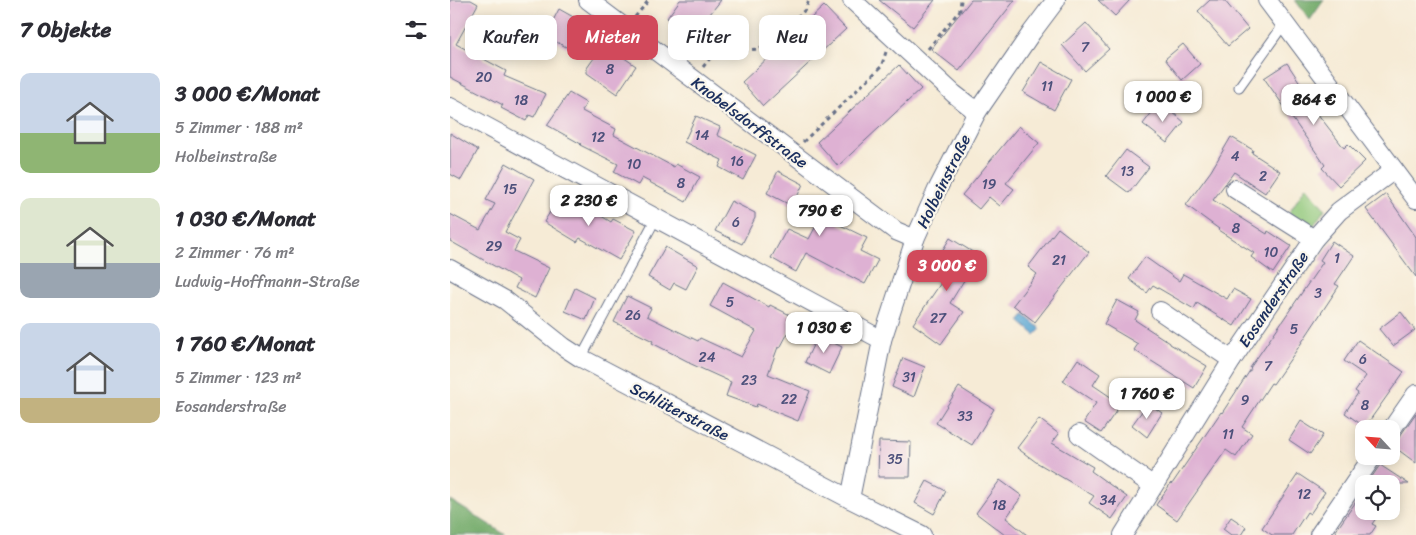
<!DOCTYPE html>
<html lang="de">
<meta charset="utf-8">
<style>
body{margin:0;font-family:Sriracha,sans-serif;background:#f7f7f7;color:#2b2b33;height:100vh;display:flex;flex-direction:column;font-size:19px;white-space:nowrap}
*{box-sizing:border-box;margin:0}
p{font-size:16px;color:#7c7c81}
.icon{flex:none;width:28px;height:28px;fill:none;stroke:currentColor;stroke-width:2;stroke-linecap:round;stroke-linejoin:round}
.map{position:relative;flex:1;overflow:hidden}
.drawer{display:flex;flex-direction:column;background:#fff;width:450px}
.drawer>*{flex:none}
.banner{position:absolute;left:15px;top:15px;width:475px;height:45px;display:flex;gap:10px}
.needle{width:32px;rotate:296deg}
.tools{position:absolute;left:905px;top:420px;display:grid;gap:10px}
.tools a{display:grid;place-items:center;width:45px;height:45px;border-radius:10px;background:#fff;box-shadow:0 2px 12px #0003;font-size:25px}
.price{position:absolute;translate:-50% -42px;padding:0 11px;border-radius:10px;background:#fff;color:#222;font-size:16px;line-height:32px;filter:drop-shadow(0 1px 2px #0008)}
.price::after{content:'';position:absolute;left:50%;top:30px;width:15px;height:11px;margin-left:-8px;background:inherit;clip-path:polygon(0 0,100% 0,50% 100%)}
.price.on{background:#d1495b;color:#fff}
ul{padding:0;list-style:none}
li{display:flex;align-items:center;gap:15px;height:125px;padding:0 20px}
li span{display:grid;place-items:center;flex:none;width:140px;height:100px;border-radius:10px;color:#555}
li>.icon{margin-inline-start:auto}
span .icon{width:60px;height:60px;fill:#fffc;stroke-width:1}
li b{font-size:21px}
h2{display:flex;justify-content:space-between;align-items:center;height:60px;padding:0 20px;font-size:21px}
.chip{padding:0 18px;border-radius:10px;background:#fff;box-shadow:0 2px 12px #0003;font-size:18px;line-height:45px}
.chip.on{background:#d1495b;color:#fff}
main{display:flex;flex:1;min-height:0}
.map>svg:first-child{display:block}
.green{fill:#91c87c;stroke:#567c6d}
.forest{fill:#74ac6c;stroke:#486e65}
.water{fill:#5aa5d2;stroke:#3a6a98}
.building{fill:#deb1d3}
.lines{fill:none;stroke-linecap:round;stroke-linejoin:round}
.service-casing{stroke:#687188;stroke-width:11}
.minor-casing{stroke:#687188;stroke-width:20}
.path{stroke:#687188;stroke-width:3;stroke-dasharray:4 4;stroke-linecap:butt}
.service{stroke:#fff;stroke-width:9}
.minor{stroke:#fff;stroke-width:18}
.labels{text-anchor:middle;stroke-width:4.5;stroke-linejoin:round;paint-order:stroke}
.number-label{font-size:14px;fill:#4c507b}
.street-label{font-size:16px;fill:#1b2f5e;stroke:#fbf7ec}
</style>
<main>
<section class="drawer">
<h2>7 Objekte<svg class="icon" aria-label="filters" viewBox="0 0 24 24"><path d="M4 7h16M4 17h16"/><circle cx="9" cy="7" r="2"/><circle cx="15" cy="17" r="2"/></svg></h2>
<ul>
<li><span style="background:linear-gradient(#c9d6e8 60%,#8fb573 0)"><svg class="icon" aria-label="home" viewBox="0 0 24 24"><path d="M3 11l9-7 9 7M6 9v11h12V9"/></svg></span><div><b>3 000 €/Monat</b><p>5 Zimmer · 188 m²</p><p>Holbeinstraße</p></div></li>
<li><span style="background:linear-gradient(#dfe7d0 65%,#9aa5b1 0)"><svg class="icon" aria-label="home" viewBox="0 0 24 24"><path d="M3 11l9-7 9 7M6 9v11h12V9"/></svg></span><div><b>1 030 €/Monat</b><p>2 Zimmer · 76 m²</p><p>Ludwig-Hoffmann-Straße</p></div></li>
<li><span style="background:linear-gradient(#c9d6e8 75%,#c2b280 0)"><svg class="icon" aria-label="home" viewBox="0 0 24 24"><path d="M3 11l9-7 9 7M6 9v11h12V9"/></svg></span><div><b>1 760 €/Monat</b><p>5 Zimmer · 123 m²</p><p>Eosanderstraße</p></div></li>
</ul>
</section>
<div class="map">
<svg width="966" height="535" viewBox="0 0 966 535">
<rect width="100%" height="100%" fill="#fbf7ec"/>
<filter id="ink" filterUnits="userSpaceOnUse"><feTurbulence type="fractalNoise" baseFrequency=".02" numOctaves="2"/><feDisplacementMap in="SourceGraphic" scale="10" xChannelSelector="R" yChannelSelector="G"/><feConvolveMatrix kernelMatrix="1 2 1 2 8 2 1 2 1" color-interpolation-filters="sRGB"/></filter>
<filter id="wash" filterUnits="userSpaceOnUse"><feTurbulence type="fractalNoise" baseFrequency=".0096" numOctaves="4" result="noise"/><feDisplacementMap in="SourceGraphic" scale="20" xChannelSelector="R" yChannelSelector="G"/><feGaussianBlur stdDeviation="1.12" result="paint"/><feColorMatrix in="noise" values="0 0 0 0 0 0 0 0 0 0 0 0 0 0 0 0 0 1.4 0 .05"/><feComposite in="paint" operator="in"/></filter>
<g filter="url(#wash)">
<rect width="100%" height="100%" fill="#f6ebd6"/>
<!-- green -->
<polygon class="green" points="856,186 875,209 861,229 839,213"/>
<!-- forest -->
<g class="forest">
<polygon points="845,0 874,0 860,20"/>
<polygon points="0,500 56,535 0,535"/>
</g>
<!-- water -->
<polygon class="water" points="574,315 591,329 585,335 569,321"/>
<g id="blocks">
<!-- building -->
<g class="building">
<polygon points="0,0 21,0 28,4 6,44 56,71 54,76 96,94 84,117 79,115 76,121 51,108 53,105 0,77"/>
<polygon points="230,0 271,0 242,37 217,18"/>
<polygon points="429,0 485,0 463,27"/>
<polygon points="521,0 565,0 509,71 481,49"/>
<polygon points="648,0 680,0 665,16"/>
<polygon points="760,0 774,0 798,29 778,46 748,11"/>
<polygon points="374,6 396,29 313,106 292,82"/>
<polygon points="109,9 134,23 120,49 95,36"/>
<polygon points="636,23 659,49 635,71 612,45"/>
<polygon points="154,44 186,66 167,94 137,73 137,68"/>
<polygon points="733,44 750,64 732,80 715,59"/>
<polygon points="591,62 621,79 604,110 573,92"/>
<polygon points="837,63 860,98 857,100 894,148 898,144 915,161 889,186 872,168 875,165 814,78"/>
<polygon points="449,65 471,89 388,166 367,142"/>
<polygon points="119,93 136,103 132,111 166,129 164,135 224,167 226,164 250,177 236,202 192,178 188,185 164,172 168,164 130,145 131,144 97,125"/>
<polygon points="710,102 734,122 717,143 693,124"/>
<polygon points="246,116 270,127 267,135 306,155 293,180 269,167 272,160 234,142"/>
<polygon points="569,126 589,143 556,183 564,189 550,206 539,197 529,209 512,195"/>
<polygon points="0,133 28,150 11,180 0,174"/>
<polygon points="781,137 803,150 802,153 830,171 815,193 784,172 763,200 817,234 818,231 841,246 823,273 801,257 804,253 768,230 769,229 736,205 761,171"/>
<polygon points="676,150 699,167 679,193 656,176"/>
<polygon points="56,163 84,179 55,232 70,240 64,251 99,268 85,298 65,288 69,280 0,241 0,214 30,230 45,204 36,200"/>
<polygon points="328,171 353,184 347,197 391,217 388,224 417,238 410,251 428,260 415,284 356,253 346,272 321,258 337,229 359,239 369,220 317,193"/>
<polygon points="112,192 161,222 163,219 186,231 169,260 130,238 127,242 94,222"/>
<polygon points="936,194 966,237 966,277 916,209"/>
<polygon points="281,201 305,213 305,218 292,244 265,231"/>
<polygon points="608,228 639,252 585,322 563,305 587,274 578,267"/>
<polygon points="500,238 529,256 500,303 514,312 491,344 463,324 497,274 483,266"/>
<polygon points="882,241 904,256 885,284 889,286 846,351 823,384 821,383 792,427 802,434 786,457 776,450 727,520 706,505 721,483 722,484 771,412 772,413 801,369 800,368 873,262 870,260"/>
<polygon points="215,247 248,266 236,289 224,283 220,290 198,277"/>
<polygon points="695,257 729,281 733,274 777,299 783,289 801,299 784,326 747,303 744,309 703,285 697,293 679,279"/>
<polygon points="273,282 319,307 320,305 346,318 330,348 328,347 318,374 360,391 348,421 307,404 306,407 276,396 281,382 239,363 239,362 202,343 203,341 164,322 177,296 201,308 197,316 248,341 250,338 291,357 306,331 260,306"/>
<polygon points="125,288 145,298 136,320 115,311"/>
<polygon points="667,300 689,312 685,320 720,343 720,344 757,366 744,388 684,350 688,344 654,324"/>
<polygon points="951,312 965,330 943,346 929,329"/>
<polygon points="368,335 392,347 379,374 355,362"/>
<polygon points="908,340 954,372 915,427 895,413 908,393 905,391 916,376 894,361"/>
<polygon points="453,358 475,367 464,397 442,387"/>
<polygon points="628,359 650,374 643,385 671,404 651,433 634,422 646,403 613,381"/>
<polygon points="509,387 544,409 522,445 486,423"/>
<polygon points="698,403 712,413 697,437 682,425"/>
<polygon points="966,413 966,463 943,446"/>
<polygon points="589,419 609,434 602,443 643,467 641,471 677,497 662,519 639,503 644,496 586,462 567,448"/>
<polygon points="851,421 873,435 860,454 839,440"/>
<polygon points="429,441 461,442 460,477 428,477"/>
<polygon points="930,465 959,484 917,484"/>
<polygon points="848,474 875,492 860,514 857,512 842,535 822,535 812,528"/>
<polygon points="550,480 572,496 556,518 577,535 555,535 526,513"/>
<polygon points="477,481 496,491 484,514 465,503"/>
<polygon points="914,490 914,511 931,511 922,524 926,526 920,535 883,535"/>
<polygon points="781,517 796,527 791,535 781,535 773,529"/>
</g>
</g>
</g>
<g filter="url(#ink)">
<use href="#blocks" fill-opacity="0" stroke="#687188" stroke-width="1"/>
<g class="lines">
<!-- service casing -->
<g class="service-casing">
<g id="service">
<polyline points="789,87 834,24"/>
<polyline points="131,358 206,218"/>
</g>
</g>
<!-- minor casing -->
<g class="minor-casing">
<g id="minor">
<polyline points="138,0 446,231 465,239"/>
<polyline points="402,0 504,94 527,112"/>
<polyline points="817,0 966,199"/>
<polyline points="0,107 432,340"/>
<polyline points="785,189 864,239"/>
<polyline points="0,269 55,300 114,347 131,358 400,499 472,535"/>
<polyline points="710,311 782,360"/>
<polyline points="941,430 966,394"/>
<polyline points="629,434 702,485"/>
<polyline points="400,499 432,340 465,239 487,190 527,112 582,32 606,0"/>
<polyline points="673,535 782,360 864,239 889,211 944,170"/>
<polyline points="869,535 923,456"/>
</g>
</g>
<!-- path -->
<g class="path">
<polyline points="185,17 199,0"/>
<polyline points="478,49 510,10 511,0"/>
<polyline points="253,67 264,53 309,49 355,10 359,0"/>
<polyline points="353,142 431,67 436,52"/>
</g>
<!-- service -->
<use href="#service" class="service"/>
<!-- minor -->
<use href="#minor" class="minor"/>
</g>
</g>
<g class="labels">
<!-- number labels -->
<g class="number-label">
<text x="635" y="52">7</text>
<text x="160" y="74">8</text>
<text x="34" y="82">20</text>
<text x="597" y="91">11</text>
<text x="71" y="105">18</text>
<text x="252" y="140">14</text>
<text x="148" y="142">12</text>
<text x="785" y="161">4</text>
<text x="287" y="166">16</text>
<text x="184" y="169">10</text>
<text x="677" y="176">13</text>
<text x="813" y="181">2</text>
<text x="231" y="188">8</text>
<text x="539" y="189">19</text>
<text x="60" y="194">15</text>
<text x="286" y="227">6</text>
<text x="786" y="233">8</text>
<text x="44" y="251">29</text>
<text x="821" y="257">10</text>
<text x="887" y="263">1</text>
<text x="609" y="265">21</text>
<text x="868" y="298">3</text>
<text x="280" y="307">5</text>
<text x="183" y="320">26</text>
<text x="488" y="323">27</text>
<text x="844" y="334">5</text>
<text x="257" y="362">24</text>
<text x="913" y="364">6</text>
<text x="818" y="371">7</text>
<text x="459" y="382">31</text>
<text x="299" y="385">23</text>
<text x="339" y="404">22</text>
<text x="795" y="405">9</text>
<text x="915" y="410">8</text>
<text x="515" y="421">33</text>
<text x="778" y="439">11</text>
<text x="445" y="464">35</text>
<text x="854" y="499">12</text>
<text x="658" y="505">34</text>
<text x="549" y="510">18</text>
</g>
<!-- street labels -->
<g class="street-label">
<text transform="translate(300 122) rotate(37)" y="6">Knobelsdorffstraße</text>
<text transform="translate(493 181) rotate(-64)" y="6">Holbeinstraße</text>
<text transform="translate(823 299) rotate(-56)" y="6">Eosanderstraße</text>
<text transform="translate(230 411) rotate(27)" y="6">Schlüterstraße</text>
</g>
</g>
</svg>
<div class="tools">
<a><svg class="needle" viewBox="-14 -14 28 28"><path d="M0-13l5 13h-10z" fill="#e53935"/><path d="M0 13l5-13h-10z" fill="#7c7c81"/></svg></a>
<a><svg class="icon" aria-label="locate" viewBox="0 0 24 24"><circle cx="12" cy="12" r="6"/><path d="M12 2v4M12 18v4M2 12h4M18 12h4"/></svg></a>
</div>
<b class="price" style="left:713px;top:123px">1 000 €</b>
<b class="price" style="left:864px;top:126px">864 €</b>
<b class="price" style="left:139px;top:227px">2 230 €</b>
<b class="price" style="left:370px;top:237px">790 €</b>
<b class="price on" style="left:497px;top:292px">3 000 €</b>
<b class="price" style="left:374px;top:354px">1 030 €</b>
<b class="price" style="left:697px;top:420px">1 760 €</b>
<div class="banner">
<a class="chip">Kaufen</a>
<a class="chip on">Mieten</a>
<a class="chip">Filter</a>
<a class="chip">Neu</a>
</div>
</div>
</main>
